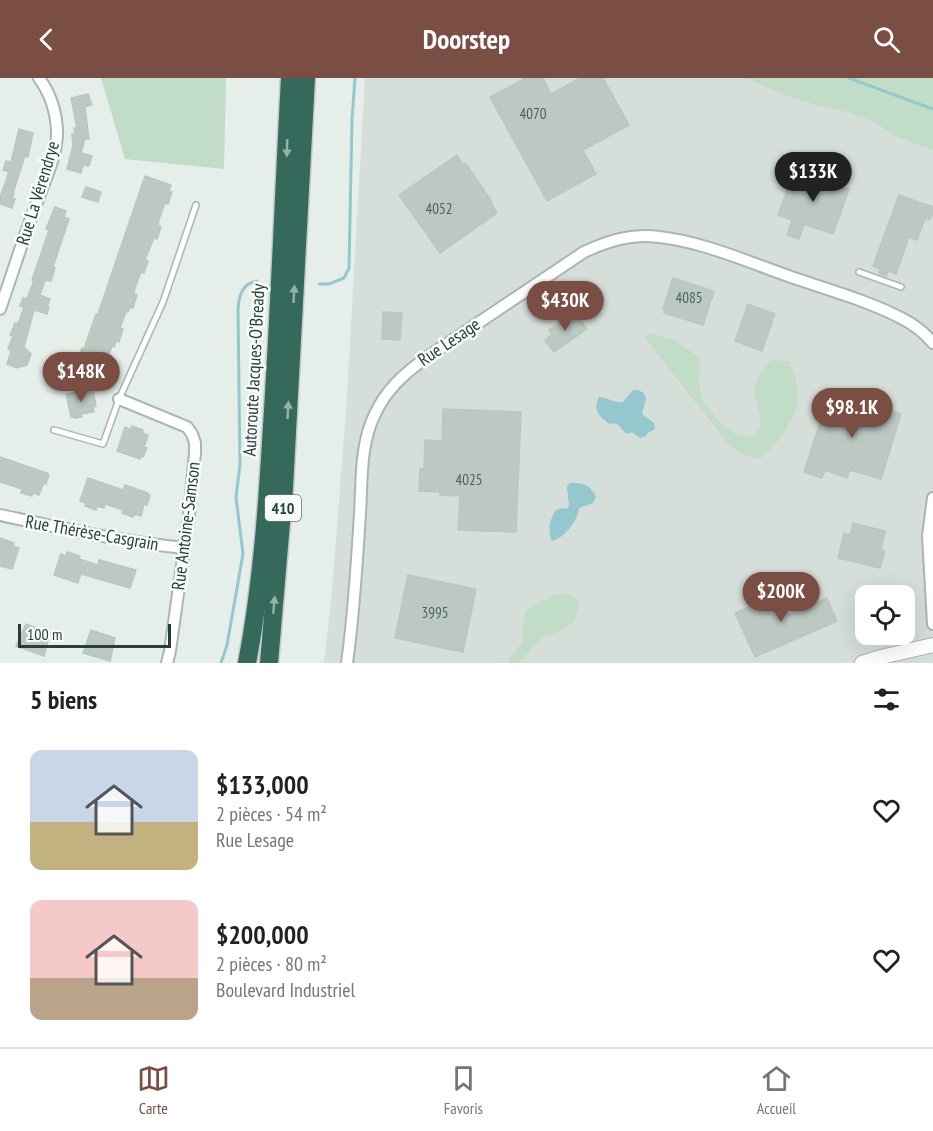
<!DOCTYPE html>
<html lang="fr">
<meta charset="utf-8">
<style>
body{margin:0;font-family:"PT Sans Narrow",sans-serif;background:#f2f2f2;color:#222;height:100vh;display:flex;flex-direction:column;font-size:22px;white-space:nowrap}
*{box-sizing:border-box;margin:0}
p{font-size:20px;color:#767676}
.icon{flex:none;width:33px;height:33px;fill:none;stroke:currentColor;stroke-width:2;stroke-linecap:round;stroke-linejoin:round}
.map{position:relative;height:585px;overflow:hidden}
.side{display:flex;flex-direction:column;background:#fff;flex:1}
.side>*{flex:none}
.buttons{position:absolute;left:855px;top:507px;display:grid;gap:12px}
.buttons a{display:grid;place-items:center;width:60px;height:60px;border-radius:12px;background:#fff;box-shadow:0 6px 24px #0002;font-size:30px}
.scale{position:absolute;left:18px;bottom:15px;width:153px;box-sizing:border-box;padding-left:6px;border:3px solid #263f37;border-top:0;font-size:16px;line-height:21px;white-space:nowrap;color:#263f37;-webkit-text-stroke:4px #f7fbf9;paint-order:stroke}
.price{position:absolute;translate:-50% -51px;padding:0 14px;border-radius:21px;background:#7b4e43;color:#fff;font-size:20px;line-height:39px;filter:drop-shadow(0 2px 3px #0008)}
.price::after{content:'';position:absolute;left:50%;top:36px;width:18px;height:14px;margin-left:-9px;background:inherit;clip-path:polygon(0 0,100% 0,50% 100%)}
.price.active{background:#222;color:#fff}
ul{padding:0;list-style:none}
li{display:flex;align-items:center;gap:18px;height:150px;padding:0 30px}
li span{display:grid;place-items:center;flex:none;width:168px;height:120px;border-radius:12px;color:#555}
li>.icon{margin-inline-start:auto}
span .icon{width:72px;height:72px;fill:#fffc;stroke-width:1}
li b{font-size:26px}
h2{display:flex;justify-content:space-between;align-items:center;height:72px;padding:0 30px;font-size:26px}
header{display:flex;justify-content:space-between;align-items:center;height:78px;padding:0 30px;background:#7b4e43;color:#fff;font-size:27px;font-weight:700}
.menu{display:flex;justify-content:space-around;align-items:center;height:84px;border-top:2px solid #e0e0e0;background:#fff;font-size:16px;color:#767676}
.menu a{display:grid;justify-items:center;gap:3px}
.menu .active{color:#7b4e43}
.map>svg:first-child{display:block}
.built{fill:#d5ded9;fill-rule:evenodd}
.green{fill:#c1ddc8}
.water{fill:#94c8ce}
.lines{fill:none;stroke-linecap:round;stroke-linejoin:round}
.stream{stroke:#94c8ce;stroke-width:3}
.building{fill:#bcc9c3;stroke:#b9c7c1;stroke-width:1.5}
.lane-casing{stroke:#a9b6b1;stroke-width:8}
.street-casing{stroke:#a9b6b1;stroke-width:14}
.secondary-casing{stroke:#a6b9b1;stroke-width:16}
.highway-casing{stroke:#c2c9c7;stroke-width:21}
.lane{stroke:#fff;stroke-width:5}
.street{stroke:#fff;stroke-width:10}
.secondary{stroke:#fff;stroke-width:14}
.highway{stroke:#34695c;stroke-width:18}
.oneway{fill:#96b2aa}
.labels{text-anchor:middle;stroke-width:5;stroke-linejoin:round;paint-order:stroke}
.number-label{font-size:15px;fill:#4c625a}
.shield{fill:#f7fbf9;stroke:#657771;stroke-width:1.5}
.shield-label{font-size:16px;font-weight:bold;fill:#263f37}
.street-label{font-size:18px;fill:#263f37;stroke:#f7fbf9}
</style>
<header><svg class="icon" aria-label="back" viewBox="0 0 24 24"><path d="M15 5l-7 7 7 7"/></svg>Doorstep<svg class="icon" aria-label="search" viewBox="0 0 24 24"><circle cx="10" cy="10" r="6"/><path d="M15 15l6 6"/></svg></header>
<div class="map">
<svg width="933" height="585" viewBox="0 0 933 585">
<rect width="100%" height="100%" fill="#e6eeea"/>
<!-- built -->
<path class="built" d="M365,0H933V585H324L331,523L346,335ZM866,518H904V556H866Z"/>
<!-- green -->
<g class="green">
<polygon points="101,0 226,0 224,91 125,81"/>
<polygon points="746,0 933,0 933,72 897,59 874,44 847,34 819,28 782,16"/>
<path d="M651,255L676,263L700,280L699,307L702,321L719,344L737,357L753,359L760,349V337L753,310L761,295L771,282L789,283C794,294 798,307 798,320C797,341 776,369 759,381L742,376L729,367L645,260Z"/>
<polygon points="564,515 580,523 574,544 559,554 542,559 519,585 509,585 509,581 523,563 523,545 526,532 553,517"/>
</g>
<!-- water -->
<g class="water">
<path d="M633,312H638L644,315L646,321L642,336L654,345L655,351L652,353L649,354L646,358L640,360L632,354L628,356L625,355C620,349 619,344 610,346C599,339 592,331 599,319C608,320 615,325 623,324Z"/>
<path d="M570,405C582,404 591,407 596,419L593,425L579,430C578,443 564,460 552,463C547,453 550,441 556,432L562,430L567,431L569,428L567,409Z"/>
</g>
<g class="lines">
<!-- stream -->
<g class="stream">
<polyline points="849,0 933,31"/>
<polyline points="319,206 329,206 344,200 349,190 352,41 355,0"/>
<path d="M221,585L227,567L243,476L236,419L240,386L238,231C239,218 242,205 257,203"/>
</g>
</g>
<!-- building -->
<g class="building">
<polygon points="526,0 543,0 551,16 580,0 603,0 629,47 583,72 596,96 547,123 490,19"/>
<polygon points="88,16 92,27 85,29 89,61 85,61 81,75 92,78 89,88 83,87 81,95 67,91 73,67 72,56 75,56 74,50 77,50 71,20"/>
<polygon points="19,51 33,55 28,79 25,78 13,115 14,116 12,120 15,121 12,130 0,126 0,119 9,94 3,92 6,83 11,84"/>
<polygon points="457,77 464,88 466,86 492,124 491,125 497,135 440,175 399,117"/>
<polygon points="794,92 819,101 822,93 833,97 830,105 849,111 833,156 804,146 799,161 787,157 792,142 778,137"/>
<polygon points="145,98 171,107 169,113 172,114 168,126 165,125 159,142 158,147 161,149 157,161 154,160 145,182 148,183 144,195 141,194 135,210 134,216 137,217 133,230 130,229 128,234 126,234 120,250 123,251 119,264 116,263 114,269 112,268 106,285 109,286 104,298 102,298 100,303 91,300 92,302 76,297 76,295 73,294 82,270 84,271 96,236 98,236"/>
<polygon points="86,109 101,114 98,124 82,119"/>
<polygon points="899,117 933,129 933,134 930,142 925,141 917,162 909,159 896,196 888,193 886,198 879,195 880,191 873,188"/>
<polygon points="55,129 66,133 64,139 69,141 53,189 55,190 51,203 45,202 40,217 50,221 47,229 49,229 47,236 34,232 24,269 31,276 27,287 17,290 7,286 11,273 8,271 13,258 10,257 15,245 17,246 18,244 19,244 24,229 20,228 23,220 27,221 34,202 32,202 49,152 46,151"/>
<polygon points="673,200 714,213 703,247 664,235 665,232 663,231"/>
<polygon points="748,226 775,236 762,273 735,263"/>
<polygon points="383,234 402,235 400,262 382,261"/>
<polygon points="575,234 587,251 554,274 545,262 552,256 549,252"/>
<polygon points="93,311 96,328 93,329 94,334 81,336 82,339 74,340 73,339 71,339 66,316"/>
<polygon points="830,314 901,336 881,401 850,392 847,400 825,392 822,400 804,394"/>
<polygon points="443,331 521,334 516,454 458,452 460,418 440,417 440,414 419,413 420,391 424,391 425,362 442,363"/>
<polygon points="132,348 143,352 142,355 148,357 144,369 147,370 143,379 141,378 140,381 117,373 125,349 131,352"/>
<polygon points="0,379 47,395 46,396 49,397 46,406 43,406 39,417 33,415 32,418 21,415 22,411 0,404"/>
<polygon points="88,400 123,412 125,407 148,415 148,417 150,417 147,427 144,426 141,438 135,436 133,439 122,435 123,432 105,426 104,430 97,428 96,432 85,428 86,425 80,423"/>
<polygon points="853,445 885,453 881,472 885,473 880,490 838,480 844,455 850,457"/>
<polygon points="0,460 14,465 13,468 19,470 12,491 0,488"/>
<polygon points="67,474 80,478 79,481 98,487 99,482 136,492 130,510 81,496 78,505 54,497 61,476 66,478"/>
<polygon points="408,497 476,511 463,574 395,560"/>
<polygon points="779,515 788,537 827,520 837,543 755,579 735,535"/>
<polygon points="26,546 50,555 44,578 16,568"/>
<polygon points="91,552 115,560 110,583 83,575"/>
</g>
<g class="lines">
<!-- lane casing -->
<g class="lane-casing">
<g id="lane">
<polyline points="859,194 901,209"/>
<polyline points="54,352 103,366 119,321 163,224 196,127"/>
</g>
</g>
<!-- street casing -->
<g class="street-casing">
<g id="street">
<path d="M0,231C12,197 23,161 36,127C44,103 58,77 57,52C56,33 50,15 39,0"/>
<polyline points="119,321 187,349 192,356 195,365 195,375 189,437 170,573 167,585"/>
<polyline points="933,420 928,458 933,546"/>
<path d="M0,437C61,450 122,464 185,470"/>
<path d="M347,585C354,535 357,485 360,435C362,402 360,366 375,336C386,312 403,297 423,282L584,174C608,163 632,155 659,159C705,164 750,185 794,200C829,212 868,223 901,240C913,246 924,254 933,265"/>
</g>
</g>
<!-- secondary casing -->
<g class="secondary-casing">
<polyline id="secondary" points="862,585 881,579 933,567"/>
</g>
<!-- highway casing -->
<g class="highway-casing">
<g id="highway">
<path d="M247,585C263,501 268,417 273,332C280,221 284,111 290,0"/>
<polyline points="269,585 284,410 306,0"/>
</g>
</g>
<!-- lane -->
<use href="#lane" class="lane"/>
<!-- street -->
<use href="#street" class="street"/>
<!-- secondary -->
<use href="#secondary" class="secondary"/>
<!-- highway -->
<use href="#highway" class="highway"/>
</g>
<!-- one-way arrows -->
<defs><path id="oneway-solid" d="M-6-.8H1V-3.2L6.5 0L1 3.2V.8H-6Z" transform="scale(1.5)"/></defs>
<g class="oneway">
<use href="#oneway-solid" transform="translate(287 70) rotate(92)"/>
<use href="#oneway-solid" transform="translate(294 216) rotate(-87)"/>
<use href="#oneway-solid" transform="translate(288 332) rotate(-87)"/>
<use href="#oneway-solid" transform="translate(274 527) rotate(-85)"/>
</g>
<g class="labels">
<!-- number labels -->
<g class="number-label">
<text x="533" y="41">4070</text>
<text x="439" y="136">4052</text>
<text x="689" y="225">4085</text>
<text x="469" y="407">4025</text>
<text x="435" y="540">3995</text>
</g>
<!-- shield labels -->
<rect class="shield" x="265" y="417" width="36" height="26" rx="4.5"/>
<g class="shield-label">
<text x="283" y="436">410</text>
</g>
<!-- street labels -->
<g class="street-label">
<text transform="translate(38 115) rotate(-73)" y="6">Rue La Vérendrye</text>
<text transform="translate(449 264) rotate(-34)" y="6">Rue Lesage</text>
<text transform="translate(254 292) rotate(-87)" y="6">Autoroute Jacques-O'Bready</text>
<text transform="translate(186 448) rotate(-83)" y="6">Rue Antoine-Samson</text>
<text transform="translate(92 455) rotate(10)" y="6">Rue Thérèse-Casgrain</text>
</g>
</g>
</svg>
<div class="buttons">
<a><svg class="icon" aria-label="locate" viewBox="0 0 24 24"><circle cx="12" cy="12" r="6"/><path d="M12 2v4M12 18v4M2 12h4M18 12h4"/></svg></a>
</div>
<div class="scale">100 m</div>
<b class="price active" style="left:813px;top:125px">$133K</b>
<b class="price" style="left:565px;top:254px">$430K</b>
<b class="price" style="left:81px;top:325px">$148K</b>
<b class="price" style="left:852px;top:361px">$98.1K</b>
<b class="price" style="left:781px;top:545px">$200K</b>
</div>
<section class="side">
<h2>5 biens<svg class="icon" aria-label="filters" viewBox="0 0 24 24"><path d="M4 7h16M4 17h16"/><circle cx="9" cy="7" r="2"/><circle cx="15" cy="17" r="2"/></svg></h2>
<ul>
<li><span style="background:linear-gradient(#c9d6e8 60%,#c2b280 0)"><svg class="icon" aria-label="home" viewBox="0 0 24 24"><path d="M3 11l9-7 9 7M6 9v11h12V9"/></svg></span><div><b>$133,000</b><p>2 pièces · 54 m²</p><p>Rue Lesage</p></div><svg class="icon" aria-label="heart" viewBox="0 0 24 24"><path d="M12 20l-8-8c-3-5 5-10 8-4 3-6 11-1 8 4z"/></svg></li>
<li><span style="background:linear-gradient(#f6c9c9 65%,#b9a48a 0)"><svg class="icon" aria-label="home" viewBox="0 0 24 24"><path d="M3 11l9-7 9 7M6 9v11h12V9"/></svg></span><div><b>$200,000</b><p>2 pièces · 80 m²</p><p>Boulevard Industriel</p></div><svg class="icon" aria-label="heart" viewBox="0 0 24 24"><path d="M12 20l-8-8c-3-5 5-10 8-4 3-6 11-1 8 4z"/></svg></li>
</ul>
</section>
<nav class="menu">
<a class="active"><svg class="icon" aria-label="map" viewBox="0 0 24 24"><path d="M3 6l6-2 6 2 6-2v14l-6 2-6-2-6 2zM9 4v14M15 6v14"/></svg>Carte</a>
<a><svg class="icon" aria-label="saved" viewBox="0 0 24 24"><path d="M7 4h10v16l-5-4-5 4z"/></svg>Favoris</a>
<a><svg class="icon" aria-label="home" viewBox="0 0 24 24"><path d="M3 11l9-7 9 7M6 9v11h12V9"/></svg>Accueil</a>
</nav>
